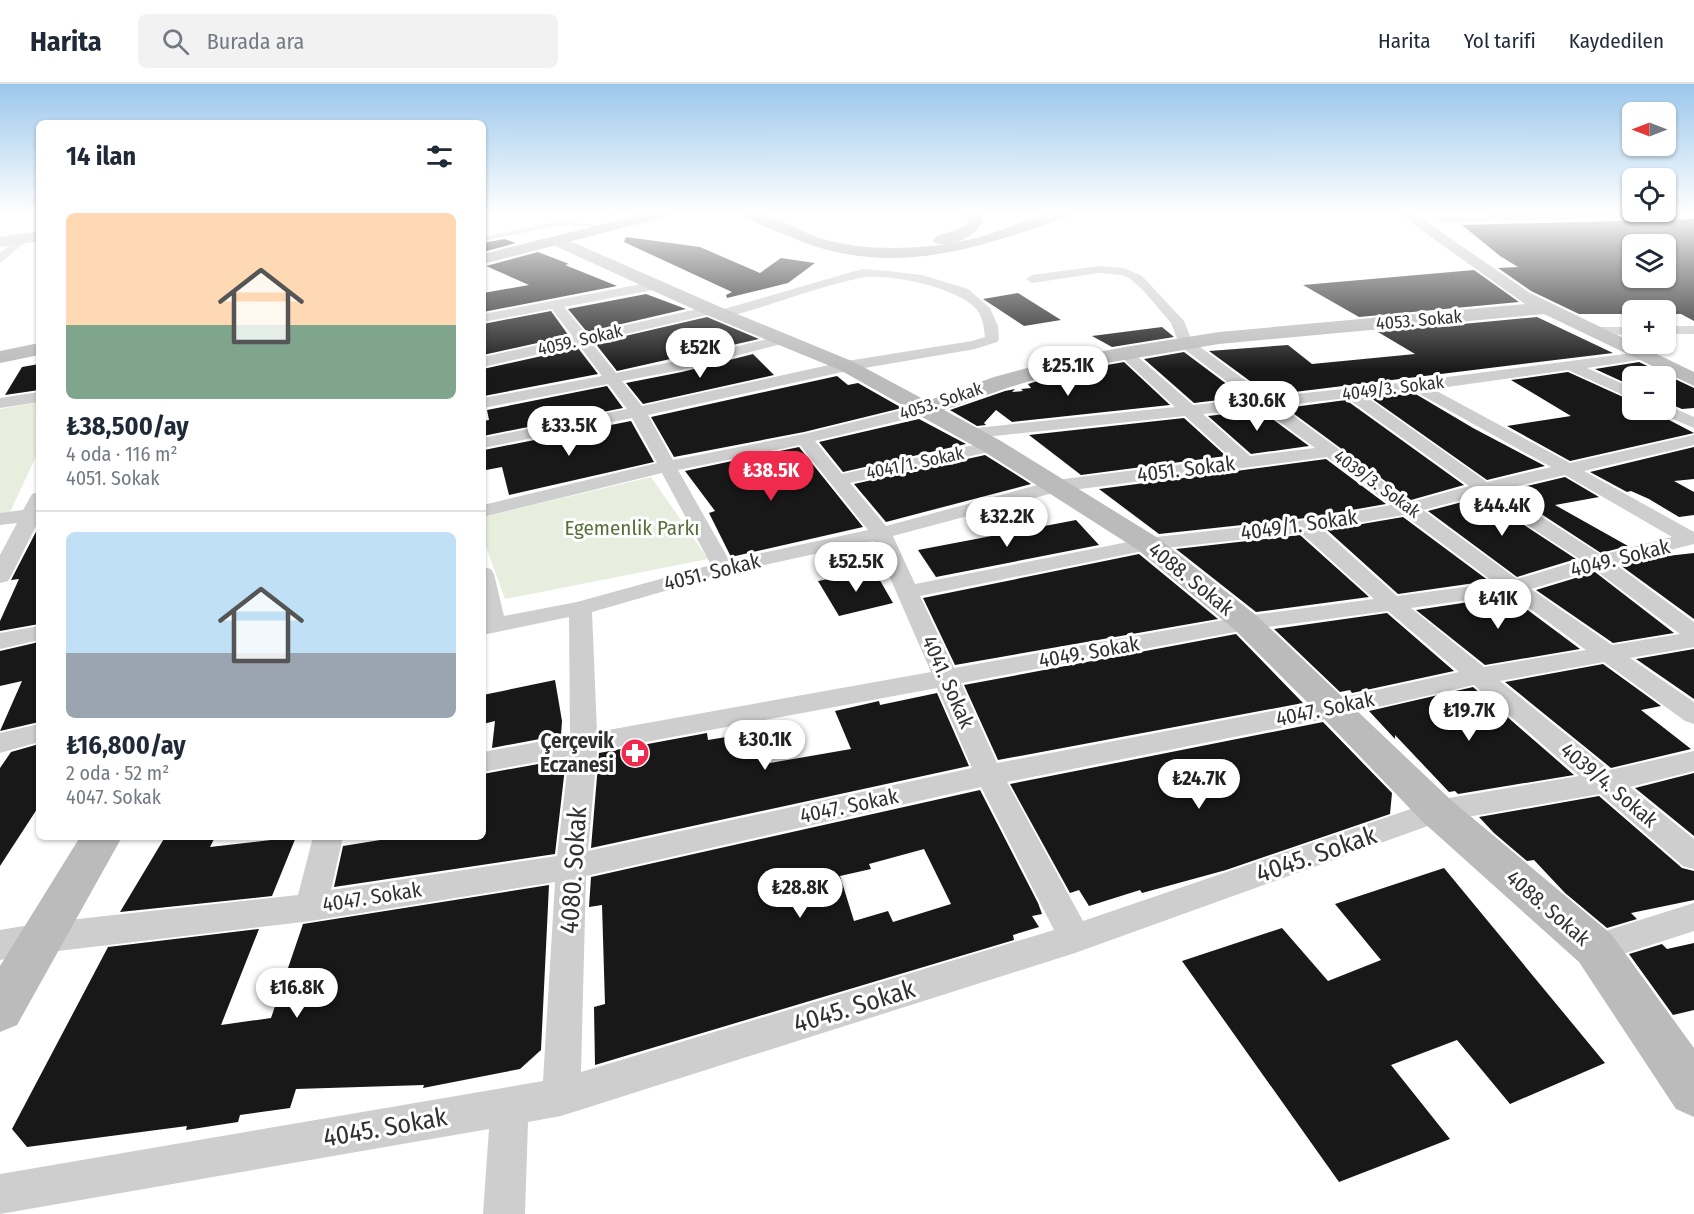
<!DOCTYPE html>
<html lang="tr">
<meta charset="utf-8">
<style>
body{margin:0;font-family:"Fira Sans Condensed",sans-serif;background:#f2f2f3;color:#1f2937;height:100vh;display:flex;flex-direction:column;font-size:22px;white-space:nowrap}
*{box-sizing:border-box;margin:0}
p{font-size:20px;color:#747a83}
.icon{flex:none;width:33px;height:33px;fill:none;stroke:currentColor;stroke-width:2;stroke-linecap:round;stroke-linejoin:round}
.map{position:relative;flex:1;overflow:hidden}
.drawer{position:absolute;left:36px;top:36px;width:450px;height:720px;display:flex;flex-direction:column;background:#fff;border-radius:9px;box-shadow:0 2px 4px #0004}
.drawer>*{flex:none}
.needle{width:39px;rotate:270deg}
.tools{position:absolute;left:1622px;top:18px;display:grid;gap:12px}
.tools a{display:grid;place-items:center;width:54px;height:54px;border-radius:9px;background:#fff;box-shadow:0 2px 4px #0004;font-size:30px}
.price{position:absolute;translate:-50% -51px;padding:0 14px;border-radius:21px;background:#fff;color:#222;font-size:20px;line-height:39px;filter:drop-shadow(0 2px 3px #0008)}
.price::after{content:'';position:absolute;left:50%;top:36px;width:18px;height:14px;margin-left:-9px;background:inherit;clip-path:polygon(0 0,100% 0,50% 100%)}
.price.active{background:#f02a4c;color:#fff}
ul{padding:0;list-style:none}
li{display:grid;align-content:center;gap:12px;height:318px;padding:0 30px}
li+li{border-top:2px solid #e0e1e3}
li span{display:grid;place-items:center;height:186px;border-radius:9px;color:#555}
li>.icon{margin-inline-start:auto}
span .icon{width:108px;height:108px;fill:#fffc;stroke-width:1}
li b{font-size:26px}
h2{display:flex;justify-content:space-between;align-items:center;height:72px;padding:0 30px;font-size:26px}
header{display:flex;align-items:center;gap:36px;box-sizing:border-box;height:84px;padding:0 30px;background:#fff;border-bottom:2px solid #e0e1e3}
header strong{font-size:28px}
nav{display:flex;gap:33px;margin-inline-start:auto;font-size:21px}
.search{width:420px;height:54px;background:#f2f2f3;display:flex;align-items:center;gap:15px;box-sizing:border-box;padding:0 21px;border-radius:9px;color:#747a83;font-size:22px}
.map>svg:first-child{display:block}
.green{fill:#e8eede}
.building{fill:#181818;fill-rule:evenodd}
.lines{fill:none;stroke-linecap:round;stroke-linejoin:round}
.lane{fill:#cecece;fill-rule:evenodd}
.street{fill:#cecece;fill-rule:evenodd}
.secondary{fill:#bbb;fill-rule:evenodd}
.primary{fill:#a9a9a9;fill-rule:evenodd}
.labels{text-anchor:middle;stroke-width:6;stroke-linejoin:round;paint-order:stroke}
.far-street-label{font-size:18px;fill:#313131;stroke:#fff}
.street-label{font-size:21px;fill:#313131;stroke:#fff}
.park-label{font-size:21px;fill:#59703a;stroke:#fff}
.poi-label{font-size:21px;font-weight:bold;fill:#313131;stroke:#fff;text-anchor:end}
.near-street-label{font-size:26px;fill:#313131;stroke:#fff}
</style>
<header>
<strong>Harita</strong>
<div class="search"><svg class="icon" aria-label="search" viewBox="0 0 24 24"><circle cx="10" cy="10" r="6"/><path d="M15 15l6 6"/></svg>Burada ara</div>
<nav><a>Harita</a><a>Yol tarifi</a><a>Kaydedilen</a></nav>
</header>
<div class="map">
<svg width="1694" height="1130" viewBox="0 0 1694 1130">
<rect width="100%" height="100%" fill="#fff"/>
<!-- green -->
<g class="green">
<polygon points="39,318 39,366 10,428 0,429 0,325"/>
<polygon points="651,393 708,475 505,515 483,454 483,433"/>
</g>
<!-- building -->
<g class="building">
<path d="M1694,135V237L1681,230H1665V226H1632V230H1579L1531,207L1498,184L1518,183L1500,172L1462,141ZM1632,160H1665V194H1632Z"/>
<polygon points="626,153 700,163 760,189 781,174 815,179 788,199 727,214 726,211 732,208 624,158"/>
<polygon points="504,155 516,159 483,168 483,159"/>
<polygon points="538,168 569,180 565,181 617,202 483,228 483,209 529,201 486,182"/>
<polygon points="1474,186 1519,218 1359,233 1303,201"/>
<polygon points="1018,209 1061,236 1024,242 983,215"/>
<polygon points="646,210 686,225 587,248 568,225"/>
<polygon points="551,227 569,252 483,271 483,240"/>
<polygon points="707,233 759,255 617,287 595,259"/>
<polygon points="1537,233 1613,269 1269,311 1209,267 1288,261 1312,280 1415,270 1378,248"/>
<polygon points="1162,243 1174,253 1112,263 1092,252"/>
<polygon points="578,264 598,290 484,312 483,285"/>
<polygon points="1184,268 1244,313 1194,319 1144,275"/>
<polygon points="753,270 774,291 643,320 626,299 682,288"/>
<polygon points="1124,278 1170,321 1012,338 996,326 984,339 986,341 977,342 950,326 1005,307 1015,305 1012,308 1023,307 1021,305 1031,304 1028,300 1048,294 1081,289 1079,286"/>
<polygon points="1639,278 1694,304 1694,324 1682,325 1665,318 1665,292 1632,292 1632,302 1595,285"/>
<polygon points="39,280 39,306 5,311 22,283"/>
<polygon points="1568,288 1632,317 1632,326 1655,326 1652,327 1694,349 1570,377 1507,342 1571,332 1511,296"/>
<polygon points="837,292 848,301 858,299 902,324 804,348 674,373 651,333"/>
<polygon points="607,302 623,324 483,352 483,337 489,336 487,326"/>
<polygon points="1414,309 1473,344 1545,382 1487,396 1371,314"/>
<polygon points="1346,316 1464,401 1411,416 1286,324"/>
<polygon points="1260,326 1309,362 1251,370 1208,332"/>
<polygon points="1184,334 1226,372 1081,391 1029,351"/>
<polygon points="919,335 966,360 843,388 819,358"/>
<polygon points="631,337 654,378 509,411 502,383 486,386 484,366"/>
<polygon points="799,363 863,443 731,473 709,429 715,427 685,387"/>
<polygon points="1694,363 1694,395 1674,397 1694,408 1694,431 1679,433 1649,415 1631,407 1627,408 1590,388"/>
<polygon points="985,371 1031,400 886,438 854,400"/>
<polygon points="1326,375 1386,420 1306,434 1159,450 1099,405"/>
<polygon points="1565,393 1599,413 1555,421 1628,462 1601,469 1506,407"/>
<polygon points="1481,413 1576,475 1517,493 1428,427"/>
<polygon points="1403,433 1489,497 1398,510 1327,446"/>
<polygon points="1076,436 1099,461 936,493 918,466"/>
<polygon points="39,442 39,540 0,547 0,537 19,495 11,496"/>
<polygon points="1300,451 1369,513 1256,528 1176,465"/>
<polygon points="1694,469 1694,535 1620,481 1649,474"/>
<polygon points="1139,470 1218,535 955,581 923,514"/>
<polygon points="874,486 893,519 839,532 818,497"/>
<polygon points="1595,488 1674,549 1613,559 1536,506"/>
<polygon points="1509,512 1580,565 1485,581 1416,526"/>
<polygon points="1387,529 1454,587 1352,609 1350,606 1340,608 1274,545"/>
<polygon points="1236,550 1303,619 998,676 964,601"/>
<polygon points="39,558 39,638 0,647 22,597 0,602 0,567"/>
<polygon points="1694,565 1694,615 1636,575"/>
<polygon points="1603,580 1661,622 1641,626 1691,665 1611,684 1505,598"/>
<polygon points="555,596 562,637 561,651 492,664 495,637 483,640 483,611"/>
<polygon points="1473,603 1574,691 1458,710 1455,707 1449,708 1395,651 1395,655 1369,627"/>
<polygon points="937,609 969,682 591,764 599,669 707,649 708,656 763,647 770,679 851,665 835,627 879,617 880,621"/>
<polygon points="1323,638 1392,709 1390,730 1226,786 1142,809 1140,806 1089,822 1079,806 1070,809 1010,700"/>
<polygon points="39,660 39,722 0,782 0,684 11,668"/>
<polygon points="566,675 555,770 334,803 343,762 399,753 483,753 483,690"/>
<polygon points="1694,689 1694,752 1635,704"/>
<path d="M980,706L1038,819L1042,830L1032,832L1039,843L1013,851L1014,856L595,981L594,923L605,920L602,821L589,823L591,793ZM924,765L951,820L893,838L888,827L854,837L840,792L871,785L869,780Z"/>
<polygon points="1599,712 1682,784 1694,787 1694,816 1631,829 1637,835 1607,844 1565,809 1534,776 1527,777 1494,749 1479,733"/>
<polygon points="165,753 215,753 210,763 296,753 272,812 120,828"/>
<polygon points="1444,784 1605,979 1510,1020 1457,956 1391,981 1450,1055 1339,1098 1182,877 1282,844 1328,897 1381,876 1335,820"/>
<polygon points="549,801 541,966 520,985 423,1004 424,1001 296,1005 290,1024 240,1031 238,1038 186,1046 187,1042 27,1063 12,1045 108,863 259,845 221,941 271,934 303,840"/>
<polygon points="1694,859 1694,926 1673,931 1629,870 1662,860 1667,865"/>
</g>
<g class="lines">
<!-- lane -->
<polygon class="lane" points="560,137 596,141 593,143 560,141 483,157 483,153"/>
<!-- street -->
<g class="street">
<polygon points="603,128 615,128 616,129 611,132"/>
<polygon points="1595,128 1687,128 1682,131 1440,139 1435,136 1440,133"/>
<polygon points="23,152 27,153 27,157 0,179 0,169"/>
<path d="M1099,182L1124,184L1142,192L1184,237L1192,257L1268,313L1417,297L1640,268L1645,269L1647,272L1645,275L1587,284L1632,304V315L1568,286L1433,305L1570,379L1694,351V361L1584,387L1694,448V460L1615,480L1694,538V563L1630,574L1694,618V640L1685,637L1604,578L1500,597L1610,686L1694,667V687L1630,703L1694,755V785L1683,782L1600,710L1439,738L1075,869L561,1032L528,1038L525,1130H483L489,1045L0,1130V1090L543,997L555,798L311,837L41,869L0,876V846L41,839L298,811L313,753H343L331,806L557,772L569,672L483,688V668L570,652L569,533L483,551V483L491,485L494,490L504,532L577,518L711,481L662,389L483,433V421L657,379L632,334L483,364V354L627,325L608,300L483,324V314L602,292L579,261L483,283V273L573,253L552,225L483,238V230L658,197L664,201L663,204L564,223L586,250L711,222L718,226L716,229L591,258L616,289L681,276L784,251L791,255L789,258L681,286L622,297L642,322L847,277L972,257L985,253C984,244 983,234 977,226C961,204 886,188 860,194C813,204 768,223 722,234L717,233L715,230L717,227L862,185L888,187L922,191L968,205L990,224L998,242L999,255L997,258L975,265L847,287L648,331L673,376L804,350L922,321L928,322L930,326L928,330L815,357L842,390L992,357L998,358L1001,362L998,366L850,399L886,442L1056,396L1231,374L1185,332L967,355L961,354L958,350L961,346L967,345L1175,323L1120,272L1118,269L1120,266H1130L1193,321L1250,315L1180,262L1171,239L1142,205L1129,194L1121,191L1099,189L1032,199L1026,195L1032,191ZM1414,307L1551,383L1487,398L1365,312ZM1347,314L1469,402L1411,418L1280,322ZM1261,324L1315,364L1250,372L1203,330ZM800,361L868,446L729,476L678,386ZM1327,373L1391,421L1306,436L1148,454L915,500L893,452L1057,408ZM1565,391L1672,453L1601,471L1500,406ZM1481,411L1581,476L1517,495L1423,426ZM1404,431L1495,499L1397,512L1322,445ZM1301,449L1374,515L1246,532L954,584L920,512L1148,466ZM874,457L931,588L597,648L592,528L727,489ZM1595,486L1680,550L1612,561L1531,505ZM1510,510L1586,566L1484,583L1411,524ZM1388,527L1459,588L1335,615L997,679L961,599L1246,546ZM1474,601L1579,692L1437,716L1083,837L1007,698L1335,633ZM937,604L972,684L588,767L597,667ZM981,703L1054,846L581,988L586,792Z"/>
<rect x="1665" y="242" width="29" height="8"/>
<polygon points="1593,243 1632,243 1632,251 1588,250 1586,247 1588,244"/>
<polygon points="39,308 39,318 0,324 0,314"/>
<polygon points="1665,320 1694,333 1694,344 1659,329 1657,326 1665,326"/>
<polygon points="39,408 39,436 11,492 8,497 0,499 0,471 17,439 0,441 0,429 23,426 32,410"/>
<polygon points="39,542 39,556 0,565 0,549"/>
<polygon points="39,640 39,658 0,669 0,649"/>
<polygon points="1694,819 1694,847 1595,879 1583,874 1578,864 1583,854"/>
</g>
<!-- secondary -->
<g class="secondary">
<polygon points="1396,128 1412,128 1530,209 1694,288 1694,302 1544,230 1219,260 1071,285 1010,303 944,326 1001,357 1158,454 1257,532 1451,716 1611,850 1694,964 1694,1033 1676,1025 1579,878 1423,738 1322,633 1235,546 1138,466 983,367 922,333 914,331 911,326 840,286 704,230 551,160 549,157 551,154 563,154 718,222 854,278 927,317 994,293 1061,275 1125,263 1219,248 1525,220"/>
<polygon points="39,147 39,157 0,163 0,153"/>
<polygon points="39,259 39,271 0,279 0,267"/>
<polygon points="80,753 122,753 17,941 0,948 0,882"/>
</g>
<!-- primary -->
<g class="primary">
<polygon points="652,128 675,128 673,131 483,180 483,170"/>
<path d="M742,128C769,126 793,145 819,154C842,161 868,164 892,164C924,164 956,160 987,151C1016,142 1045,126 1075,128L1073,131C975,165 888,197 786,151C773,146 751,139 742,128Z"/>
<path d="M964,128H978L983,137C975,152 953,164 935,159L933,156C942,146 959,150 969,137Z"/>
</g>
</g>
<!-- sky -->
<linearGradient id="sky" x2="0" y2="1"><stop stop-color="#9bc7eb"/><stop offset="0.45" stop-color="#fff"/><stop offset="1" stop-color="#fff" stop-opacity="0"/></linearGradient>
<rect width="1694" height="286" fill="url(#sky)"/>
<!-- icons -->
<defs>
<g id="pharmacy-disc" transform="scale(1.5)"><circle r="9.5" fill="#f02a4c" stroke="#fff"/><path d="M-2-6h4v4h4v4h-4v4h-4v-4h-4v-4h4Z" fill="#fff"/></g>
</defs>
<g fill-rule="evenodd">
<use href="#pharmacy-disc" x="635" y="669"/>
</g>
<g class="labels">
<!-- far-street labels -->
<g class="far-street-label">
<text transform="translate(1419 236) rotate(-5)" y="6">4053. Sokak</text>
<text transform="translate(580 256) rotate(-13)" y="6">4059. Sokak</text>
<text transform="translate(1393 304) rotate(-7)" y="6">4049/3. Sokak</text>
<text transform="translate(941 317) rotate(-18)" y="6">4053. Sokak</text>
<text transform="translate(915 379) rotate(-12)" y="6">4041/1. Sokak</text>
<text transform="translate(1377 400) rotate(36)" y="6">4039/3. Sokak</text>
</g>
<!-- street labels -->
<g class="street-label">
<text transform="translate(1186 385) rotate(-7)" y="7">4051. Sokak</text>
<text transform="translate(1299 441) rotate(-8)" y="7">4049/1. Sokak</text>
<text transform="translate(1620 474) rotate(-14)" y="7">4049. Sokak</text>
<text transform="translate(712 488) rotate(-14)" y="7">4051. Sokak</text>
<text transform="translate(1191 495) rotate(39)" y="7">4088. Sokak</text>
<text transform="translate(1089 568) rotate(-10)" y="7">4049. Sokak</text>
<text transform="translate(948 598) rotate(66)" y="7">4041. Sokak</text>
<text transform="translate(1325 625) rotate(-12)" y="7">4047. Sokak</text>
<text transform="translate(1609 701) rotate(40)" y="7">4039/4. Sokak</text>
<text transform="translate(849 722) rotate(-12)" y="7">4047. Sokak</text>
<text transform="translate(372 813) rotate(-9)" y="7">4047. Sokak</text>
<text transform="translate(1548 824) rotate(41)" y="7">4088. Sokak</text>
</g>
<!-- park labels -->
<g class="park-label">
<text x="632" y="451">Egemenlik Parkı</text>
</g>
<!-- poi labels -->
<g class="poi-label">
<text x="614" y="664">Çerçevik<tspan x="614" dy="24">Eczanesi</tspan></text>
</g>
<!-- near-street labels -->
<g class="near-street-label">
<text transform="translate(1316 770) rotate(-19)" y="9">4045. Sokak</text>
<text transform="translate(573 786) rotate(-86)" y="9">4080. Sokak</text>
<text transform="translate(854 922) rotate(-17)" y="9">4045. Sokak</text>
<text transform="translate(385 1043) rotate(-10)" y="9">4045. Sokak</text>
</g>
</g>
</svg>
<div class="tools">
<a><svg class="needle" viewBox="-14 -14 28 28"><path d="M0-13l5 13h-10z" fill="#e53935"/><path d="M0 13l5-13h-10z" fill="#747a83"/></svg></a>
<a><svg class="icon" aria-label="locate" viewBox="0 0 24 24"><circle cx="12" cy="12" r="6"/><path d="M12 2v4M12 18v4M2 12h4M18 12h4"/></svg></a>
<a><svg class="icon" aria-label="layers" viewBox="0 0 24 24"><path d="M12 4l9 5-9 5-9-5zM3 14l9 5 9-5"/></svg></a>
<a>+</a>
<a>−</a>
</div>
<b class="price" style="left:700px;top:295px">₺52K</b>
<b class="price" style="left:1068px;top:313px">₺25.1K</b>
<b class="price" style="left:1257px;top:348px">₺30.6K</b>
<b class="price" style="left:569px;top:373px">₺33.5K</b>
<b class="price active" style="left:771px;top:418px">₺38.5K</b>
<b class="price" style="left:1502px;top:453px">₺44.4K</b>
<b class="price" style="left:1007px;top:464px">₺32.2K</b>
<b class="price" style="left:856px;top:509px">₺52.5K</b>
<b class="price" style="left:1498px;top:546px">₺41K</b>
<b class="price" style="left:1469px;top:658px">₺19.7K</b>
<b class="price" style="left:765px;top:687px">₺30.1K</b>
<b class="price" style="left:1199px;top:726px">₺24.7K</b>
<b class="price" style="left:800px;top:835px">₺28.8K</b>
<b class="price" style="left:297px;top:935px">₺16.8K</b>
<section class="drawer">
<h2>14 ilan<svg class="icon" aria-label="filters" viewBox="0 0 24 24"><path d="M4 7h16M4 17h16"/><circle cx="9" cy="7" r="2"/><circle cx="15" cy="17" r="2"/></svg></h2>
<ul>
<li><span style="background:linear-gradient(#ffd9b3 60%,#7fa58c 0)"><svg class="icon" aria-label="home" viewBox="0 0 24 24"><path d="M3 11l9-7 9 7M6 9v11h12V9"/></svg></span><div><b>₺38,500/ay</b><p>4 oda · 116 m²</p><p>4051. Sokak</p></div></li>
<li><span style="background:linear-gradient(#bfe0f5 65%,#9aa5b1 0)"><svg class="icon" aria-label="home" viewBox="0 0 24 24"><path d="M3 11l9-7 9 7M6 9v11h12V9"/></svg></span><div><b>₺16,800/ay</b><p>2 oda · 52 m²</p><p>4047. Sokak</p></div></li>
</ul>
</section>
</div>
